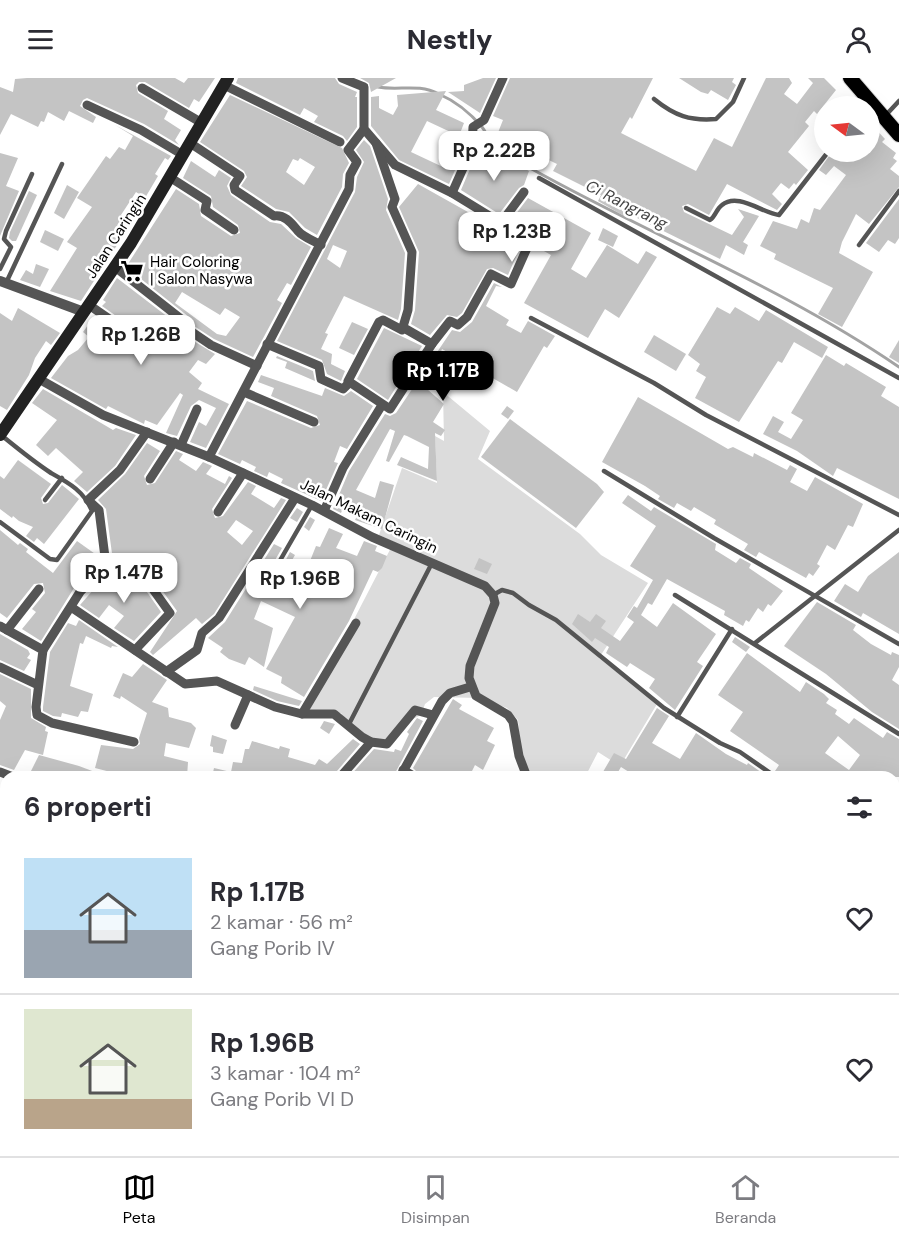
<!DOCTYPE html>
<html lang="id">
<meta charset="utf-8">
<style>
body{margin:0;font-family:"DM Sans",sans-serif;background:#f2f2f3;color:#2b2b33;height:100vh;display:flex;flex-direction:column;font-size:22px;white-space:nowrap}
*{box-sizing:border-box;margin:0}
p{font-size:20px;color:#7c7c81}
.icon{flex:none;width:33px;height:33px;fill:none;stroke:currentColor;stroke-width:2;stroke-linecap:round;stroke-linejoin:round}
.map{position:relative;flex:1;overflow:hidden}
.panel{position:absolute;left:0px;top:693px;width:900px;height:386px;display:flex;flex-direction:column;background:#fff;border-radius:18px 18px 0 0;box-shadow:0 6px 24px #0002}
.panel>*{flex:none}
.needle{width:39px;rotate:285deg}
.tools{position:absolute;left:814px;top:18px;display:grid;gap:12px}
.tools a{display:grid;place-items:center;width:66px;height:66px;border-radius:50%;background:#fff;box-shadow:0 6px 24px #0002;font-size:30px}
.price{position:absolute;translate:-50% -51px;padding:0 14px;border-radius:12px;background:#fff;color:#222;font-size:20px;line-height:39px;filter:drop-shadow(0 2px 3px #0008)}
.price::after{content:'';position:absolute;left:50%;top:36px;width:18px;height:14px;margin-left:-9px;background:inherit;clip-path:polygon(0 0,100% 0,50% 100%)}
.price.on{background:#000;color:#fff}
ul{padding:0;list-style:none}
li{display:flex;align-items:center;gap:18px;height:150px;padding:0 24px}
li+li{border-top:2px solid #e1e1e2}
li span{display:grid;place-items:center;flex:none;width:168px;height:120px;border-radius:0px;color:#555}
li>.icon{margin-inline-start:auto}
span .icon{width:72px;height:72px;fill:#fffc;stroke-width:1}
li b{font-size:26px}
h2{display:flex;justify-content:space-between;align-items:center;height:72px;padding:0 24px;font-size:26px}
header{display:flex;justify-content:space-between;align-items:center;height:78px;padding:0 24px;background:#fff;font-size:27px;font-weight:800}
.dock{display:flex;justify-content:space-around;align-items:center;height:84px;border-top:2px solid #e1e1e2;background:#fff;font-size:16px;color:#7c7c81}
.dock a{display:grid;justify-items:center;gap:3px}
.dock .on{color:#000}
.map>svg:first-child{display:block}
.green{fill:#dcdcdc}
.lines{fill:none;stroke-linecap:round;stroke-linejoin:round}
.stream{stroke:#a3a3a3;stroke-width:3}
.building{fill:#c4c4c4;fill-rule:evenodd}
.primary-casing{stroke:#dbdbdb;stroke-width:16}
.service{stroke:#555;stroke-width:4.5}
.minor{stroke:#555;stroke-width:9}
.tertiary{stroke:#555;stroke-width:10}
.secondary{stroke:#222;stroke-width:12}
.primary{stroke:#000;stroke-width:14}
.labels{text-anchor:middle;stroke-width:5;stroke-linejoin:round;paint-order:stroke}
.street-label{font-size:15px;fill:#000;stroke:#fff}
.poi-label{font-size:15px;fill:#000;stroke:#fff;text-anchor:start}
.water-label{font-size:16px;font-style:italic;fill:#444;stroke:#fff}
</style>
<header><svg class="icon" aria-label="menu" viewBox="0 0 24 24"><path d="M4 6h16M4 12h16M4 18h16"/></svg>Nestly<svg class="icon" aria-label="person" viewBox="0 0 24 24"><circle cx="12" cy="8" r="4"/><path d="M4 21q1-7 8-7t8 7"/></svg></header>
<div class="map">
<svg width="899" height="1078" viewBox="0 0 899 1078">
<rect width="100%" height="100%" fill="#fff"/>
<!-- green -->
<polygon class="green" points="443,314 490,353 478,381 580,456 601,477 648,505 599,580 657,626 620,688 598,674 585,699 532,699 521,676 518,642 507,630 480,620 434,619 425,626 421,637 411,642 392,667 354,655 341,635 305,636 394,464 379,457 402,390 437,405 435,358 444,363"/>
<g class="lines">
<!-- stream -->
<path class="stream" d="M378,9C400,13 417,5 439,16C455,23 471,36 482,49C486,54 488,60 492,65C501,74 519,83 530,90C652,158 784,210 899,289"/>
</g>
<!-- building -->
<g class="building">
<polygon points="27,0 175,0 184,5 188,0 215,0 199,24 194,21 189,30 145,4 139,4 136,7 138,15 168,33 164,41 181,52 175,62 179,67 144,46 87,20 83,22 80,28 96,39 93,45 69,33 64,43 48,34 44,44 41,43 38,49 11,36 0,57 0,9 13,14 15,1"/>
<polygon points="238,0 335,0 339,6 357,14 355,19 357,19 357,49 347,63 343,58 314,44 318,38 304,30 300,37 236,5"/>
<polygon points="360,0 396,0 371,14 369,5"/>
<polygon points="483,0 496,0 480,35 448,14 464,13 464,7"/>
<polygon points="510,0 653,0 632,41 630,39 621,55 696,93 714,60 732,69 766,0 789,0 792,5 784,16 797,26 813,5 808,0 824,0 836,12 817,36 814,33 805,44 809,48 788,74 808,92 796,107 794,105 789,111 781,105 772,116 782,126 777,132 727,106 709,137 688,126 682,128 684,134 732,157 744,139 738,131 759,138 743,164 748,167 744,177 726,167 720,181 631,137 629,141 598,123 601,117 553,93 557,86 497,57 503,42 493,38"/>
<polygon points="679,0 734,0 732,4 736,7 728,22 711,12 708,16 701,14"/>
<polygon points="446,13 436,32 464,45 459,58 427,43 411,74 445,90 457,65 465,69 449,106 399,82 371,48 371,19 379,18 379,30 393,37 398,28 397,17"/>
<path d="M230,17L342,70L349,85L343,96L342,109L317,157L305,150L289,134L276,131L241,108L247,99L244,93L200,64ZM300,80L315,89L304,107L286,94L293,81L298,83Z"/>
<polygon points="870,45 885,61 882,64 896,75 893,80 897,83 890,91 899,98 899,109 869,146 856,136 842,164 839,175 873,194 842,249 818,236 833,210 774,181 776,176 760,168 773,143 797,151 801,141 809,145 814,130 820,132 846,97 834,88 826,97 819,92 832,74 870,74"/>
<polygon points="115,47 171,78 168,82 165,80 155,96 158,98 145,120 136,114 121,137 129,143 127,145 130,147 81,223 50,213 77,170 67,164 92,129 77,120 106,78 110,81 119,69 125,72 133,58"/>
<path d="M364,62L370,68L388,121L386,132L405,175L401,231L398,242L344,218L325,255L328,256L321,271L332,276L331,286L345,293L341,303L327,296L322,282L277,263L355,114L357,99L364,84L356,72ZM333,167L347,173L340,190L327,181Z"/>
<polygon points="0,75 18,80 6,108 19,113 0,158"/>
<polygon points="497,76 529,93 524,107 519,110 499,136 461,112 475,79 490,86"/>
<path d="M191,83L215,99L219,92L231,100L227,108L231,117L270,144L281,146L296,160L311,169L291,207L287,205L277,222L282,225L253,279L214,261L191,246L189,239L126,189L176,111L199,126L201,138L231,158L240,155L238,147L213,129L211,118L183,100ZM182,214L220,237L225,230L240,239L226,258L217,256L175,225Z"/>
<polygon points="418,106 500,152 506,149 528,120 591,155 571,191 586,200 607,167 638,186 646,173 657,179 619,240 605,231 588,260 524,225 551,177 535,168 537,158 530,154 525,158 508,197 493,190 487,191 462,235 457,239 447,237 430,257 411,246 415,232 419,174 399,129"/>
<polygon points="67,107 79,114 64,141 54,135"/>
<polygon points="29,113 37,117 16,163 12,163 9,160 10,154"/>
<polygon points="899,121 899,160 895,166 888,162 879,174 866,165"/>
<polygon points="603,150 618,158 613,169 598,162"/>
<polygon points="45,152 64,161 58,173 40,164"/>
<polygon points="36,186 49,191 40,209 20,202 26,192 33,196"/>
<polygon points="117,200 177,246 179,254 215,276 206,286 198,282 189,294 202,305 198,311 229,326 206,370 190,364 199,344 206,348 216,330 199,322 191,328 177,358 166,355 183,317 180,315 157,347 145,342 144,346 108,328 106,331 51,300 68,278 78,272 89,259 83,254 94,239 114,252 121,248 119,240 102,228 106,224 103,222"/>
<polygon points="494,205 502,209 496,208 486,228 509,242 506,247 521,255 528,243 555,258 547,270 544,268 517,314 442,271 427,311 444,326 433,344 445,352 441,358 435,355 437,403 397,387 401,379 428,391 429,369 407,358 404,357 389,384 386,383 395,353 390,351 356,412 375,420 380,403 394,407 382,451 355,442 359,434 344,428 341,435 333,431 349,393 385,336 390,338 396,335 452,252 460,254 472,244"/>
<polygon points="717,229 730,236 735,229 759,243 766,232 828,269 822,280 794,264 782,285 778,283 739,344 695,320 706,299 696,293 700,286 688,277"/>
<polygon points="18,230 60,255 51,267 46,263 35,280 29,297 7,332 0,328 0,235 12,243"/>
<polygon points="352,244 368,251 354,277 339,270"/>
<polygon points="384,250 422,268 388,322 357,301"/>
<polygon points="654,257 686,276 676,293 644,274"/>
<polygon points="899,262 899,285 889,279"/>
<polygon points="826,277 844,288 846,285 886,309 881,318 899,329 899,421 837,390 833,398 797,373 763,356 773,338 784,344 778,354 791,361 803,342 791,335"/>
<polygon points="277,278 313,293 315,303 285,290 287,284 276,280"/>
<polygon points="261,297 322,318 325,310 344,318 351,313 373,328 347,371 340,368 334,384 338,385 321,423 281,405 283,401 269,394 267,399 254,393 256,389 242,382 240,386 218,376 247,323 311,350 320,347 317,338 271,318 274,310 258,304"/>
<polygon points="43,311 113,352 116,350 136,357 115,388 87,414 74,403 83,394 56,370 48,378 36,367 57,342 32,325"/>
<polygon points="638,319 728,371 733,369 753,379 754,375 787,392 790,387 797,391 790,404 807,413 815,399 863,426 853,449 848,447 835,472 827,467 817,486 820,488 813,498 809,495 806,500 759,474 756,479 744,472 748,466 714,446 716,442 694,429 691,433 677,425 674,430 658,421 660,418 645,408 602,384"/>
<polygon points="507,328 514,333 508,341 501,336"/>
<polygon points="510,341 597,406 604,414 576,450 481,379"/>
<path d="M147,365L160,373L144,398L147,407L155,405L176,373L183,376L179,382L196,393L203,384L212,388L206,396L225,406L229,398L232,400L212,431L215,440L223,438L248,404L256,408L251,416L274,430L281,420L286,422L214,536L202,546L196,540L153,577L150,574L177,533L141,483L124,488L113,483L106,431L98,422L125,396ZM236,442L253,453L242,467L227,454Z"/>
<polygon points="18,382 51,406 41,420 43,426 48,425 62,407 79,421 44,466 37,460 34,464 26,458 33,449 19,443 13,438 12,440 0,431 0,398 4,401"/>
<polygon points="628,417 651,433 654,429 716,466 715,472 736,485 740,480 751,486 749,490 783,513 771,528 768,526 763,534 758,530 749,544 746,542 743,548 724,537 725,533 667,501 652,527 648,525 641,537 657,549 673,525 716,556 697,584 703,588 675,632 649,610 655,601 630,585 627,589 606,575 609,569 595,560 592,564 572,546 578,536 590,544 596,536 606,543 601,550 620,563 634,544 627,539 634,528 637,530 653,502 630,488 656,448 622,425"/>
<polygon points="297,430 303,434 297,444 290,440"/>
<polygon points="310,439 315,442 309,453 304,449"/>
<polygon points="329,450 343,456 336,470 357,478 364,463 377,468 375,473 387,478 382,490 378,494 373,492 349,543 304,619 281,605 282,599 266,591 295,539 261,523 254,541 273,550 264,589 249,579 245,587 229,581 220,574 223,570 208,560 225,544 274,466 282,470 274,484 276,490 282,489 290,474 295,477 280,503 294,510 307,482 310,483 316,468 320,469"/>
<polygon points="0,452 18,467 20,465 28,471 26,474 53,495 77,463 98,478 99,485 74,510 41,563 22,551 36,534 32,531 45,515 43,505 34,506 7,540 0,535"/>
<polygon points="899,474 899,556 863,535 861,539 834,523 845,506 858,514 868,498"/>
<polygon points="479,480 492,486 487,496 474,491"/>
<polygon points="108,495 124,502 135,497 161,534 134,563 114,550 124,538 109,527 99,540 80,527"/>
<polygon points="817,524 856,547 853,552 871,566 891,577 892,574 899,577 899,589 892,602 899,607 899,651 872,634 826,596 784,568"/>
<polygon points="79,542 118,569 112,568 111,570 86,558 83,566 80,565 70,608 93,616 88,634 81,633 78,639 62,635 61,639 53,638 43,633 43,629 50,574 68,545 76,548"/>
<polygon points="0,556 28,572 30,576 27,580 31,582 24,593 0,582"/>
<polygon points="735,559 750,569 746,574 732,564"/>
<path d="M747,575L800,614L806,604L824,616L829,621L826,625L837,632L835,636L849,646L854,640L883,660L887,654L899,661V699H780L775,693L779,687L730,653L743,634L718,617ZM838,658L860,677L849,692L825,675Z"/>
<polygon points="143,586 167,602 152,624 168,630 169,639 191,645 196,650 189,670 166,665 164,678 188,684 187,699 130,699 95,690 101,667 133,671 140,666 139,660 147,635 121,618 120,621 113,618 123,595 132,599"/>
<polygon points="0,596 31,611 31,640 46,649 45,653 48,654 43,677 25,672 14,692 0,687 0,642 6,628 0,623"/>
<polygon points="254,608 302,623 299,628 277,623 253,612"/>
<polygon points="453,621 462,627 459,631 494,650 487,663 495,667 483,692 475,687 469,699 422,699 413,690"/>
<polygon points="657,630 669,638 652,665 680,681 696,655 726,676 747,687 748,685 768,699 637,699 621,689 615,699 600,699 614,675 626,681"/>
<polygon points="417,640 423,643 393,699 349,699 374,671 394,674 395,671 401,673 409,656 407,654"/>
<polygon points="324,643 335,646 329,656 320,650"/>
<polygon points="212,657 227,662 223,676 213,674 213,669 210,668"/>
<polygon points="353,661 360,666 337,693 336,699 212,699 214,690 231,694 233,684 242,685 245,671 249,671 252,663 279,671 280,668 290,671 288,679 315,687 319,681 327,686"/>
<polygon points="39,677 79,688 108,699 28,699"/>
</g>
<g class="lines">
<!-- primary casing -->
<g class="primary-casing">
<polyline id="primary" points="850,0 899,57"/>
</g>
<!-- service -->
<g class="service">
<path d="M654,21C675,38 690,43 716,41L733,24L744,0"/>
<polyline points="886,37 899,23"/>
<polyline points="539,100 899,300"/>
<path d="M686,130L710,142C716,138 716,131 722,127C738,114 762,135 779,137L828,74"/>
<polyline points="859,167 899,113"/>
<polyline points="0,191 11,169 4,161 6,153 32,96"/>
<polyline points="6,205 62,86"/>
<polyline points="531,240 654,305 706,337 899,437"/>
<polyline points="604,393 714,460 899,566"/>
<polyline points="45,422 62,400"/>
<path d="M0,444L50,481L57,482L92,433C84,413 69,405 51,395C34,384 17,370 1,357"/>
<polyline points="278,486 312,427"/>
<polyline points="493,517 502,512 513,515 529,527 556,542 664,630 720,665 740,674 776,699"/>
<polyline points="675,517 899,656"/>
<polyline points="755,565 899,452"/>
<polyline points="677,639 732,551"/>
<polyline points="348,648 432,485"/>
<polyline points="894,780 899,784"/>
</g>
<!-- minor -->
<g class="minor">
<polyline points="342,0 364,9 364,51 395,87 452,115 501,145 524,114"/>
<polyline points="224,7 340,64"/>
<polyline points="142,10 202,45"/>
<polyline points="87,27 141,52 183,77"/>
<path d="M190,65L240,98L234,107L235,112L274,138C285,136 292,146 298,153C303,159 314,163 321,167"/>
<polyline points="376,65 395,121 392,129 412,174 408,232 402,252 383,242 379,244 348,303 390,331 432,266 404,250"/>
<polyline points="171,100 207,123 205,132 234,152"/>
<polyline points="452,115 472,70 473,49 484,42 503,0"/>
<polyline points="115,189 185,244 183,248 211,267 257,288"/>
<polyline points="89,227 115,245"/>
<polyline points="267,266 319,288 321,301 343,311 349,305"/>
<polyline points="432,266 450,243 458,247 467,239 491,196 511,206 531,161"/>
<polyline points="39,301 103,337 209,379 312,427 372,459 485,508 493,517 495,525 470,588 469,600 476,618 508,637 513,644 519,678 527,699"/>
<polyline points="244,314 314,344"/>
<polyline points="181,367 197,331"/>
<polyline points="209,379 349,111 350,97 357,84 348,72 364,51"/>
<polyline points="150,401 174,364"/>
<polyline points="324,433 343,390 382,327"/>
<polyline points="218,434 243,395"/>
<polyline points="106,487 124,495 137,489 170,535 135,572"/>
<polyline points="71,529 185,606 217,603 275,629 302,636 334,636 362,659 371,664 387,666 415,632 433,637"/>
<polyline points="0,548 43,572 36,629 37,637 52,645 134,664"/>
<polyline points="7,552 39,511"/>
<polyline points="43,572 80,514 106,487 99,432 88,422 120,392 147,354"/>
<polyline points="0,589 38,607"/>
<polyline points="166,594 197,572 202,555 219,540 295,420"/>
<polyline points="302,636 356,545"/>
<polyline points="235,647 248,617"/>
<polyline points="403,692 415,699"/>
<polyline points="0,694 13,699"/>
<polyline points="342,697 371,664"/>
<polyline points="400,699 442,623 450,615 470,609"/>
<polyline points="0,805 6,789"/>
<polyline points="0,834 6,837"/>
<polyline points="0,880 6,883"/>
<polyline points="0,928 6,931"/>
<polyline points="894,945 899,948"/>
<polyline points="18,1072 27,1078"/>
<polyline points="203,1072 224,1078"/>
<polyline points="468,1072 479,1076 483,1072"/>
<polyline points="747,1072 755,1078"/>
<polyline points="793,1072 801,1078"/>
<polyline points="105,1078 112,1072"/>
<polyline points="260,1078 261,1072"/>
<polyline points="549,1078 552,1074"/>
<polyline points="577,1078 581,1072"/>
<polyline points="661,1078 662,1072"/>
</g>
<!-- tertiary -->
<polyline class="tertiary" points="0,203 84,234"/>
<!-- secondary -->
<polyline class="secondary" points="0,357 131,165 228,0"/>
<!-- primary -->
<use href="#primary" class="primary"/>
</g>
<!-- icons -->
<defs>
<g id="supermarket-bare" transform="scale(1.8)"><path d="M-6-5.5h2.5l.6 2H6L4.5 2H-2.5L-4.4-4H-6ZM-1.5 3.2a1.3 1.3 0 1 0 .1 0ZM3 3.2a1.3 1.3 0 1 0 .1 0Z" fill="#000" stroke="#fff" stroke-width="2.5" paint-order="stroke"/></g>
</defs>
<g fill-rule="evenodd">
<use href="#supermarket-bare" x="132" y="193"/>
</g>
<g class="labels">
<!-- street labels -->
<g class="street-label">
<text transform="translate(116 158) rotate(-57)" y="5">Jalan Caringin</text>
<text transform="translate(369 438) rotate(26)" y="5">Jalan Makam Caringin</text>
</g>
<!-- poi labels -->
<g class="poi-label">
<text x="150" y="189">Hair Coloring<tspan x="150" dy="17">| Salon Nasywa</tspan></text>
</g>
<!-- water labels -->
<g class="water-label">
<text transform="translate(627 126) rotate(27)" y="6">Ci Rangrang</text>
</g>
</g>
</svg>
<div class="tools">
<a><svg class="needle" viewBox="-14 -14 28 28"><path d="M0-13l5 13h-10z" fill="#e53935"/><path d="M0 13l5-13h-10z" fill="#7c7c81"/></svg></a>
</div>
<b class="price" style="left:494px;top:104px">Rp 2.22B</b>
<b class="price" style="left:512px;top:185px">Rp 1.23B</b>
<b class="price" style="left:141px;top:288px">Rp 1.26B</b>
<b class="price on" style="left:443px;top:324px">Rp 1.17B</b>
<b class="price" style="left:124px;top:526px">Rp 1.47B</b>
<b class="price" style="left:300px;top:532px">Rp 1.96B</b>
<section class="panel">
<h2>6 properti<svg class="icon" aria-label="filters" viewBox="0 0 24 24"><path d="M4 7h16M4 17h16"/><circle cx="9" cy="7" r="2"/><circle cx="15" cy="17" r="2"/></svg></h2>
<ul>
<li><span style="background:linear-gradient(#bfe0f5 60%,#9aa5b1 0)"><svg class="icon" aria-label="home" viewBox="0 0 24 24"><path d="M3 11l9-7 9 7M6 9v11h12V9"/></svg></span><div><b>Rp 1.17B</b><p>2 kamar · 56 m²</p><p>Gang Porib IV</p></div><svg class="icon" aria-label="heart" viewBox="0 0 24 24"><path d="M12 20l-8-8c-3-5 5-10 8-4 3-6 11-1 8 4z"/></svg></li>
<li><span style="background:linear-gradient(#dfe7d0 75%,#b9a48a 0)"><svg class="icon" aria-label="home" viewBox="0 0 24 24"><path d="M3 11l9-7 9 7M6 9v11h12V9"/></svg></span><div><b>Rp 1.96B</b><p>3 kamar · 104 m²</p><p>Gang Porib VI D</p></div><svg class="icon" aria-label="heart" viewBox="0 0 24 24"><path d="M12 20l-8-8c-3-5 5-10 8-4 3-6 11-1 8 4z"/></svg></li>
</ul>
</section>
</div>
<nav class="dock">
<a class="on"><svg class="icon" aria-label="map" viewBox="0 0 24 24"><path d="M3 6l6-2 6 2 6-2v14l-6 2-6-2-6 2zM9 4v14M15 6v14"/></svg>Peta</a>
<a><svg class="icon" aria-label="saved" viewBox="0 0 24 24"><path d="M7 4h10v16l-5-4-5 4z"/></svg>Disimpan</a>
<a><svg class="icon" aria-label="home" viewBox="0 0 24 24"><path d="M3 11l9-7 9 7M6 9v11h12V9"/></svg>Beranda</a>
</nav>
